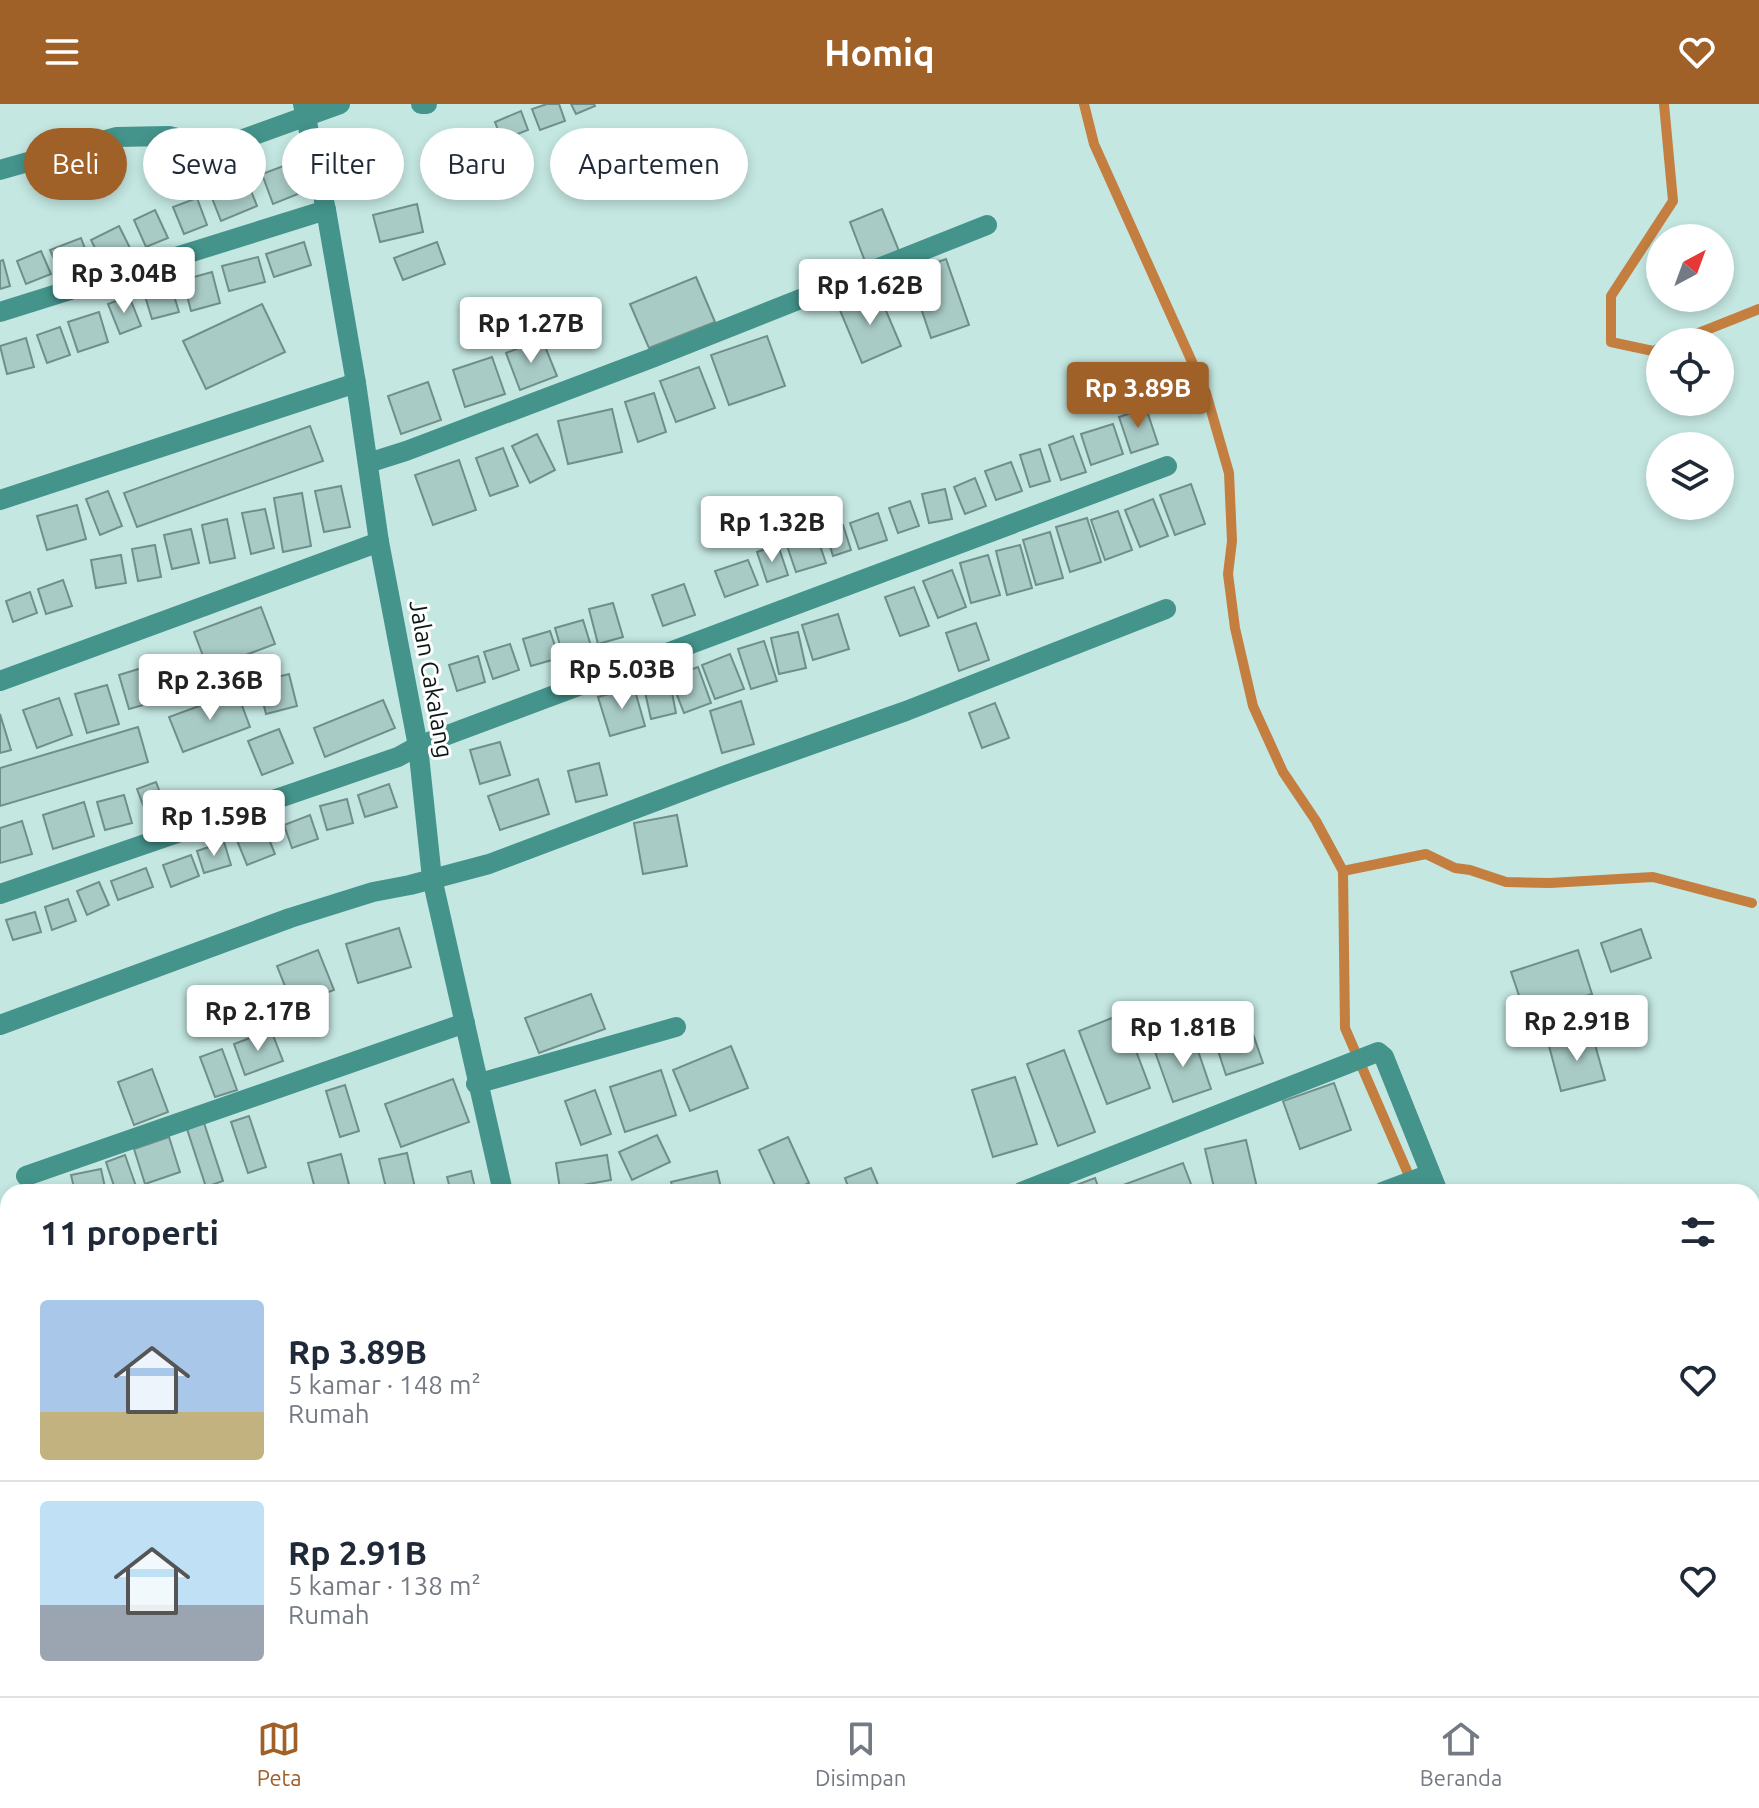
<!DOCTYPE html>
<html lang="id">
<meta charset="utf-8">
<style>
body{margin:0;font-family:Ubuntu,sans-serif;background:#f6f6f7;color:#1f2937;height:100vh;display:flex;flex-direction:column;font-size:30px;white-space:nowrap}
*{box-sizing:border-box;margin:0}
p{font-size:26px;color:#747a83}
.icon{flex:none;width:44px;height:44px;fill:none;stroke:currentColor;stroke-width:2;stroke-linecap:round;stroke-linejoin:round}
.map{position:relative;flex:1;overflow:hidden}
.drawer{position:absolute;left:0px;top:1080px;width:1760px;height:512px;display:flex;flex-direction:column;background:#fff;border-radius:24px 24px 0 0;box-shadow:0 4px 12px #0003}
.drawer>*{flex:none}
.banner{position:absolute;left:24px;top:24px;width:800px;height:72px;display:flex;gap:16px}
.needle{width:52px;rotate:41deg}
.tools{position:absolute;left:1646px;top:120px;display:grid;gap:16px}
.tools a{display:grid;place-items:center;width:88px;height:88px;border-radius:50%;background:#fff;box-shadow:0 4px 12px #0003;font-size:40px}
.price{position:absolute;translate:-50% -68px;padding:0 18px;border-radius:8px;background:#fff;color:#222;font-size:26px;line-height:52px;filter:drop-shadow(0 2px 4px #0008)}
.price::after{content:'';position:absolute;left:50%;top:48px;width:24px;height:18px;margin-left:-12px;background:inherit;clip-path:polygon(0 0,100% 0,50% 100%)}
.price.active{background:#a06128;color:#fff}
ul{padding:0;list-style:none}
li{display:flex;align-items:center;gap:24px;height:200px;padding:0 40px}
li+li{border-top:2px solid #e0e1e3}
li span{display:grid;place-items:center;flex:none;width:224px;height:160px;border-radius:8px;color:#555}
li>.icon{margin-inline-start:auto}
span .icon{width:96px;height:96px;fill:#fffc;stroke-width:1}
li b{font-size:34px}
h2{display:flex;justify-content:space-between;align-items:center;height:96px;padding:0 40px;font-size:34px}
.tag{padding:0 28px;border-radius:36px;background:#fff;box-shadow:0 4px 12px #0003;font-size:28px;line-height:72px}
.tag.active{background:#a06128;color:#fff}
header{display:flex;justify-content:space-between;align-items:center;height:104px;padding:0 40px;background:#a06128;color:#fff;font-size:36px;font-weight:600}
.tab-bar{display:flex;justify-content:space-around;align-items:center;height:112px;border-top:2px solid #e0e1e3;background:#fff;font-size:22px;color:#747a83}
.tab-bar a{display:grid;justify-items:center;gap:4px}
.tab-bar .active{color:#a06128}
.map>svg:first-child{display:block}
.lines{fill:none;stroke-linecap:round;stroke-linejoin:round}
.stream{stroke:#c37e40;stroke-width:10}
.building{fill:#a9cbc6;stroke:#6f8f8b;stroke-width:2}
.minor{stroke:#44948c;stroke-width:20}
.labels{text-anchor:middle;stroke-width:6;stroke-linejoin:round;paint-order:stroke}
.street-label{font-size:24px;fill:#0b1816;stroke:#fff}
</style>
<header><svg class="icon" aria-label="menu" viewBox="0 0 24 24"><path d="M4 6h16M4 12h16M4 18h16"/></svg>Homiq<svg class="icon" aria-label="heart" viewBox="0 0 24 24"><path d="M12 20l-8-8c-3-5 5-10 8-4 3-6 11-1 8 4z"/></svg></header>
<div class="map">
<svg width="1759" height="1592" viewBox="0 0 1759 1592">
<rect width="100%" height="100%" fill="#c4e7e2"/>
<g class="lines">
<!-- stream -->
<g class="stream">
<polyline points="1084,0 1094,40 1206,289 1229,369 1232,437 1228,470 1235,524 1253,602 1283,668 1316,717 1343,767 1345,924 1416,1088"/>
<polyline points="1676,238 1759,205"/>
<polyline points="1660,244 1653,247 1611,238 1611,192 1673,97 1664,0"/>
<polyline points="1343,767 1426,750 1455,764 1470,766 1506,778 1550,779 1653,773 1752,799"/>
<polyline points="1641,1584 1645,1592"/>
</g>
</g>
<!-- building -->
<g class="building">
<polygon points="547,0 559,0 565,17 540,26 532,5"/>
<polygon points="571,0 594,0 595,2 576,10"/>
<polygon points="521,7 528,26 502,36 495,18"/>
<polygon points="489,29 494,43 468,52 464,38"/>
<polygon points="456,37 463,59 440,65 433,44"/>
<polygon points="286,61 298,90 273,100 262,70"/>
<polygon points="248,79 257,102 221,117 212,94"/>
<polygon points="197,94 207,121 184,130 173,103"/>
<polygon points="417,100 423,128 380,138 373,111"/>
<polygon points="882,105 899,147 866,160 850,118"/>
<polygon points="155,106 168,134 146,143 134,116"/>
<polygon points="119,122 130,144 102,158 91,136"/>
<polygon points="81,134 90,158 60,169 50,146"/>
<polygon points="304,138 311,161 274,173 266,150"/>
<polygon points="437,138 445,160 403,176 394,154"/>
<polygon points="41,147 51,170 26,180 17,157"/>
<polygon points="258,153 265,178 229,187 222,162"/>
<polygon points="946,155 969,221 931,234 909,168"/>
<polygon points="3,156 10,182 0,185 0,157"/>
<polygon points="212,168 220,199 191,207 183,176"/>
<polygon points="696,173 715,218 649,244 630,200"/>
<polygon points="171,182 179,208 152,215 144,189"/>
<polygon points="878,188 901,242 862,259 839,204"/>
<polygon points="129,192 141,222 120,230 108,200"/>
<polygon points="262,200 285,248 206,285 183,237"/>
<polygon points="99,208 108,238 78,248 68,218"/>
<polygon points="60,223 70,251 47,259 37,231"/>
<polygon points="767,232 785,282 729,301 711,251"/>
<polygon points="26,234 34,263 7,270 0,242"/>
<polygon points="542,235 557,272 520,286 506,249"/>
<polygon points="492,253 505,290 465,303 453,266"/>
<polygon points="699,263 715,304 676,318 660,277"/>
<polygon points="428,278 441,316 401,330 388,292"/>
<polygon points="654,289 666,328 638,338 625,298"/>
<polygon points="1146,304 1158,340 1131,349 1119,313"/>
<polygon points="612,305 622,348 568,360 558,317"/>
<polygon points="1113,320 1123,350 1091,361 1081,330"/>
<polygon points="310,322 323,357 137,423 124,389"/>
<polygon points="537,330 555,366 530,379 512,342"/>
<polygon points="1073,332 1086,368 1061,376 1049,341"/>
<polygon points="503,344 518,382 490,392 476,354"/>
<polygon points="1040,345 1050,377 1030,383 1020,351"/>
<polygon points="459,356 476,406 433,421 415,371"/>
<polygon points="1011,358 1022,387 996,396 985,367"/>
<polygon points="975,374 986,402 965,410 954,383"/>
<polygon points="1191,380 1205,420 1175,431 1160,391"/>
<polygon points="341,382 350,423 324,428 315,387"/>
<polygon points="945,385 952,415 929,419 922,390"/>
<polygon points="108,387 122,422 100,431 86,395"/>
<polygon points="302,389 311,442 283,448 274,394"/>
<polygon points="1153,395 1168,432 1140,443 1125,406"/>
<polygon points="910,397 919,422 898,429 889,404"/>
<polygon points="77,401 86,435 47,446 37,412"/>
<polygon points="265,405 274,444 251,450 242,409"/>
<polygon points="1118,407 1132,446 1105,456 1091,416"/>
<polygon points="878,409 887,436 859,445 850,419"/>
<polygon points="1087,414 1101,458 1070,468 1056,423"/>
<polygon points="227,415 235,454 210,459 202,421"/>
<polygon points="843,421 851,446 833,452 825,426"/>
<polygon points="191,425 199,459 172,465 164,431"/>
<polygon points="1050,428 1063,474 1036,481 1023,436"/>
<polygon points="816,430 826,459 796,468 786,439"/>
<polygon points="155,441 161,473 138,477 132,445"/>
<polygon points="778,441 788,471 767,478 757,448"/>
<polygon points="1020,441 1032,484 1007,491 996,447"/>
<polygon points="121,451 126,479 96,484 91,456"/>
<polygon points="988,451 1000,491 971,499 960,459"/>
<polygon points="748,456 758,481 725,493 715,467"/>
<polygon points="952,466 966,503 938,514 923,477"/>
<polygon points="63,476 72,502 46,510 38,485"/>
<polygon points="684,480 695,511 663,522 652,491"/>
<polygon points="914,483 929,522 900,532 885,493"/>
<polygon points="30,488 37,509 13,518 6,497"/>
<polygon points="613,499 623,533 598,540 589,505"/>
<polygon points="261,503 275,540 208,565 194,528"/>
<polygon points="838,510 849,545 813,556 802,521"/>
<polygon points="583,516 591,542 563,551 555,524"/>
<polygon points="976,519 989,556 959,567 946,529"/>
<polygon points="550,527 559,554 531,562 523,535"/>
<polygon points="798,528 806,564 779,570 771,534"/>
<polygon points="764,537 777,577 751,585 738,545"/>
<polygon points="510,540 519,566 493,575 484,548"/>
<polygon points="730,550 744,585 715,595 702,561"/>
<polygon points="478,552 485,578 457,587 449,561"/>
<polygon points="158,559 168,594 129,605 119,571"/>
<polygon points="698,563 711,599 684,609 670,573"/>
<polygon points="289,570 297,602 266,610 258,578"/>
<polygon points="669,574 676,609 651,615 643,579"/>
<polygon points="107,581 119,620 87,629 75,590"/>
<polygon points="634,583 645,622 610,632 598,593"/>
<polygon points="237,588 250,623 183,648 169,613"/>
<polygon points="59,594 72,631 37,644 23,606"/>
<polygon points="383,596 395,624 325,653 314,624"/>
<polygon points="741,597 754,640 722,649 710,607"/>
<polygon points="995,599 1009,634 982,644 969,609"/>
<polygon points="0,610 11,646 0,649"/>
<polygon points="138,623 148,658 0,702 0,664"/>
<polygon points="279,625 293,659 262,671 248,637"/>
<polygon points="500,638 510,671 480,680 470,646"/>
<polygon points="599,659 607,691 576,698 568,667"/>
<polygon points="538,675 549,710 500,726 488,692"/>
<polygon points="156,678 167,707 148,714 137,685"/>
<polygon points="389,680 397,703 365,713 358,691"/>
<polygon points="124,691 132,719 105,726 97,698"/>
<polygon points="347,695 353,719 327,726 320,702"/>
<polygon points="84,698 94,732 53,745 43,711"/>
<polygon points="310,711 318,735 292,744 284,721"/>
<polygon points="677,711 687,762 643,770 634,719"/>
<polygon points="22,717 32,750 0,759 0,724"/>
<polygon points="264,723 275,750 247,761 236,734"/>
<polygon points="224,738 231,761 204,769 197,747"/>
<polygon points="191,751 199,772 171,783 163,761"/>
<polygon points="146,764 153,783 118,796 111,777"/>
<polygon points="99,778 109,801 87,811 77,787"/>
<polygon points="68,795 76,817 52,826 45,803"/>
<polygon points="35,808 41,828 13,836 6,816"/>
<polygon points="399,824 411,863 358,879 346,840"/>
<polygon points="1641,825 1651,854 1611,868 1601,839"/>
<polygon points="318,846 334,886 293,902 277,862"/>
<polygon points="1578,846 1592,890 1526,912 1511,868"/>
<polygon points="591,890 605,925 539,949 525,914"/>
<polygon points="1242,898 1263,959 1226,971 1206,910"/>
<polygon points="1122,910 1150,984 1107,1000 1079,927"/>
<polygon points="271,926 283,957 245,971 234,940"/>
<polygon points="1592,930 1605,976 1561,987 1549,942"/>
<polygon points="1193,932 1211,985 1173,998 1154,945"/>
<polygon points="731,942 748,984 690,1007 673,966"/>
<polygon points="222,945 237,986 215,993 200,953"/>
<polygon points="1064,946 1095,1028 1058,1042 1027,960"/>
<polygon points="152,965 168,1008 134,1021 118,978"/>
<polygon points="661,966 676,1011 625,1028 610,983"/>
<polygon points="1015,973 1037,1040 993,1053 972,986"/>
<polygon points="453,975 469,1018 401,1043 385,1000"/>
<polygon points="1334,979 1351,1026 1300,1045 1283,997"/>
<polygon points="345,981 359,1027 340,1033 326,987"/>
<polygon points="595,986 611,1030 581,1041 565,997"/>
<polygon points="249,1012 266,1063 248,1069 231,1018"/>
<polygon points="204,1019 223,1077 206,1083 187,1025"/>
<polygon points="657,1031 670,1058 632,1076 619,1048"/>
<polygon points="169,1033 180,1068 145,1080 134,1045"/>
<polygon points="788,1033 809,1079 789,1088 778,1088 759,1046"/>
<polygon points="1246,1036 1258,1088 1215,1088 1205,1045"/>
<polygon points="407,1049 416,1088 387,1088 379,1055"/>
<polygon points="341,1050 351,1088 316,1088 308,1059"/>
<polygon points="125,1051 138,1088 116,1088 106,1058"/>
<polygon points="607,1051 611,1076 560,1085 556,1059"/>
<polygon points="1183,1059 1194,1088 1113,1088 1112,1085"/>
<polygon points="871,1064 881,1088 850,1088 845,1074"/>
<polygon points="101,1065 106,1088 75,1088 71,1071"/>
<polygon points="471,1067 476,1088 451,1088 447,1073"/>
<polygon points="717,1067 722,1088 674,1088 671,1078"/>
<polygon points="1095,1074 1100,1088 1063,1088 1063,1086"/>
<polygon points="1619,1081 1622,1088 1603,1088"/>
<polygon points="1759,1248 1759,1294 1752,1297 1752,1251"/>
<polygon points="1759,1309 1759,1340 1752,1343 1752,1312"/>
<polygon points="1756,1416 1759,1421 1759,1452 1752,1457 1752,1419"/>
<polygon points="1759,1566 1759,1592 1711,1592 1726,1584 1752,1584 1752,1569"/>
<polygon points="24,1584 80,1584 83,1592 26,1592"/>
<polygon points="359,1584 362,1592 337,1592 357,1584"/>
<polygon points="495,1584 584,1584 585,1587 568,1592 498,1592"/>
<polygon points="678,1584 756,1584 757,1586 737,1592 680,1592"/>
<polygon points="858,1584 882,1584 885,1592 860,1592"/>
<polygon points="896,1584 931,1584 935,1592 899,1592"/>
<polygon points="1146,1584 1173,1584 1177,1592 1128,1592"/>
<polygon points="1190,1584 1241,1584 1243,1592 1192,1592"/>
<polygon points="1319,1584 1386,1584 1389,1592 1322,1592"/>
<polygon points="1408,1584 1441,1584 1444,1592 1411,1592"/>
<polygon points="1555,1584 1564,1584 1570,1592 1545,1592"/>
</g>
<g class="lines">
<!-- minor -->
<g class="minor">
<polyline points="303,0 326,106 356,279 379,438 418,642 432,774 503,1088"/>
<polyline points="421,0 427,0"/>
<polyline points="0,66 116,33 169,32 197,39 227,41 340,0"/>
<polyline points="0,208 326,106"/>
<polyline points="368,359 406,347 652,254 987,121"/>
<polyline points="0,396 356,279"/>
<polyline points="0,577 379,438"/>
<polyline points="0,790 398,653 418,642 1167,362"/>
<polyline points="0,921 290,814 373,788 410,781 489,760 723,672 906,607 1166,505"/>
<polyline points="476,980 676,923"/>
<polyline points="26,1072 465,919"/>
<polyline points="1021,1088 1378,948 1384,953 1438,1088"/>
<polyline points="1382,1088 1430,1070"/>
<polyline points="0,1205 0,1212"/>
<polyline points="0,1388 8,1385"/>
<polyline points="1752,1474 1759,1470"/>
<polyline points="0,1542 8,1540"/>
<polyline points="614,1584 616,1592"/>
<polyline points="1665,1584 1669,1592"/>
<polyline points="1057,1592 1077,1584"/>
</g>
</g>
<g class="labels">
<!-- street labels -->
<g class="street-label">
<text transform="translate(431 575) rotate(80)" y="8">Jalan Cakalang</text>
</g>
</g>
</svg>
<div class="tools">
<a><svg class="needle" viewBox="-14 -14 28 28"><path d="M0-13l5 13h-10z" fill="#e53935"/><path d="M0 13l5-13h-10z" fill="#747a83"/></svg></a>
<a><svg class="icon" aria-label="locate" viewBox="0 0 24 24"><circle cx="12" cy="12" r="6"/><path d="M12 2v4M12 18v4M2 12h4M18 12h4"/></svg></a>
<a><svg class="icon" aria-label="layers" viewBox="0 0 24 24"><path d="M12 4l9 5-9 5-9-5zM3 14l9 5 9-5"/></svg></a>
</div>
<b class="price" style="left:124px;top:211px">Rp 3.04B</b>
<b class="price" style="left:870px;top:223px">Rp 1.62B</b>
<b class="price" style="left:531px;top:261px">Rp 1.27B</b>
<b class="price active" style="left:1138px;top:326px">Rp 3.89B</b>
<b class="price" style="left:772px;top:460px">Rp 1.32B</b>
<b class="price" style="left:622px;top:607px">Rp 5.03B</b>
<b class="price" style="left:210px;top:618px">Rp 2.36B</b>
<b class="price" style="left:214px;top:754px">Rp 1.59B</b>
<b class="price" style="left:258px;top:949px">Rp 2.17B</b>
<b class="price" style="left:1577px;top:959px">Rp 2.91B</b>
<b class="price" style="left:1183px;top:965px">Rp 1.81B</b>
<div class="banner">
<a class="tag active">Beli</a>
<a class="tag">Sewa</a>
<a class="tag">Filter</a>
<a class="tag">Baru</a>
<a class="tag">Apartemen</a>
</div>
<section class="drawer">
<h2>11 properti<svg class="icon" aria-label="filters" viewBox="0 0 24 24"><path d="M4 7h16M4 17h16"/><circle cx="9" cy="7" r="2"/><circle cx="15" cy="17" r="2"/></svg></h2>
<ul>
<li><span style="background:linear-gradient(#a9c7e8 70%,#c2b280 0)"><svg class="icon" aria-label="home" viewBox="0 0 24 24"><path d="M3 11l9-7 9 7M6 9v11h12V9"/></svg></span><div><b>Rp 3.89B</b><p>5 kamar · 148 m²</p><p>Rumah</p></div><svg class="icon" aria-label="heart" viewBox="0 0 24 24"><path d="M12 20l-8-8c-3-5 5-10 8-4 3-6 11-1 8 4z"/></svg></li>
<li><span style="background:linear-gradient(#bfe0f5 65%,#9aa5b1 0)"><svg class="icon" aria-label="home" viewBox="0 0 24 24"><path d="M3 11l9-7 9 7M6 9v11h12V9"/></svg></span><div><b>Rp 2.91B</b><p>5 kamar · 138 m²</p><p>Rumah</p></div><svg class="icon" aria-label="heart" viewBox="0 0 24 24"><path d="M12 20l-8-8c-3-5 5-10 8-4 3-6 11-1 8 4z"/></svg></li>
</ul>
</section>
</div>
<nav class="tab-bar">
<a class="active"><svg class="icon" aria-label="map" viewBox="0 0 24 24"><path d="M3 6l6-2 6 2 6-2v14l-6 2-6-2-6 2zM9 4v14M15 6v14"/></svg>Peta</a>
<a><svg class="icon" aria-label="saved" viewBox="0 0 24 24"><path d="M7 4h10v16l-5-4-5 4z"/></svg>Disimpan</a>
<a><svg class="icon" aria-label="home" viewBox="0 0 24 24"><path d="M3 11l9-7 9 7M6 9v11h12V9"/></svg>Beranda</a>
</nav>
